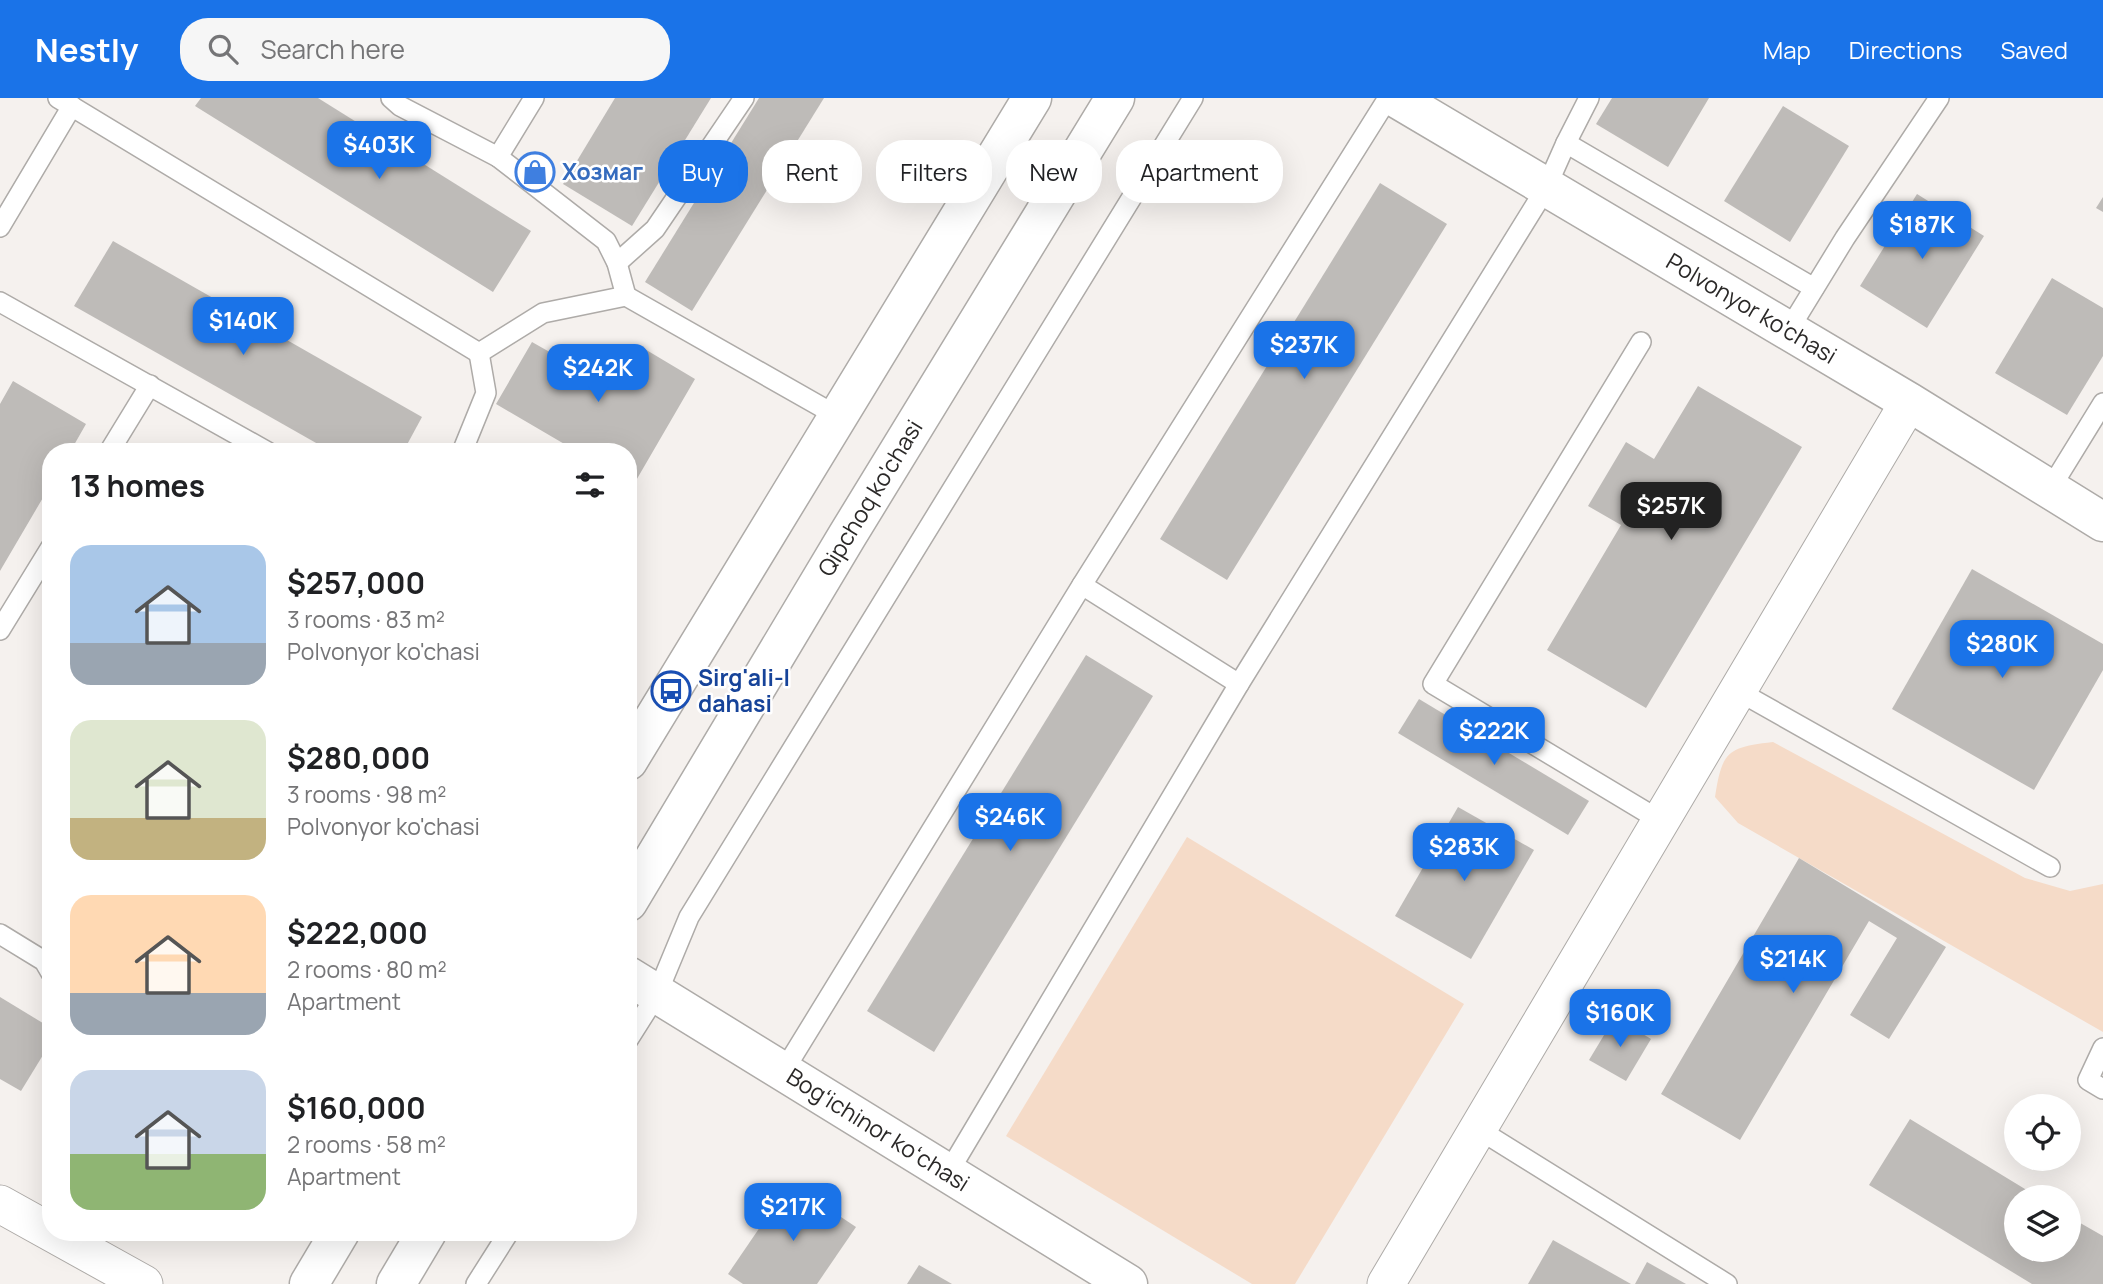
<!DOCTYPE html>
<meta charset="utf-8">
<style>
body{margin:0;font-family:Manrope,sans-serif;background:#f6f6f6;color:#202124;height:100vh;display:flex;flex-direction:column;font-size:26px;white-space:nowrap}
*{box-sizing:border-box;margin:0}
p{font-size:23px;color:#757577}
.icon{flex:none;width:38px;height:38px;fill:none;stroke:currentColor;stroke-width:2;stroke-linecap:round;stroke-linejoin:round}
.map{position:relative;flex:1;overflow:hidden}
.details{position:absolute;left:42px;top:345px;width:595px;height:798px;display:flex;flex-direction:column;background:#fff;border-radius:28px;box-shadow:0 7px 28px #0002}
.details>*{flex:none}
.top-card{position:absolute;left:658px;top:42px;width:665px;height:63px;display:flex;gap:14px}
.fabs{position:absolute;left:2004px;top:996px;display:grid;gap:14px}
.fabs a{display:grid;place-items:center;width:77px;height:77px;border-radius:50%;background:#fff;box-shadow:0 7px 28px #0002;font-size:35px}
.price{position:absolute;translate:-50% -60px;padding:0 16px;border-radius:14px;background:#1a73e8;color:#fff;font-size:23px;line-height:46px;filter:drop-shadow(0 2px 4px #0008)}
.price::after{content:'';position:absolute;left:50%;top:42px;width:21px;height:16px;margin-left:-10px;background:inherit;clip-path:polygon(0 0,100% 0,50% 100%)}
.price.on{background:#222;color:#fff}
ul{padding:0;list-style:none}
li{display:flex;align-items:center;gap:21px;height:175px;padding:0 28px}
li span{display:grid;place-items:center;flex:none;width:196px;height:140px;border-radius:21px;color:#555}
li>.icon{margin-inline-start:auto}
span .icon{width:84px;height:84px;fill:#fffc;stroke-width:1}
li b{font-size:30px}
h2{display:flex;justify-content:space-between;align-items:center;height:84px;padding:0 28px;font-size:30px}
.pill{padding:0 24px;border-radius:28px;background:#fff;box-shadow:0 7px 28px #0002;font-size:24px;line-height:63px}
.pill.on{background:#1a73e8;color:#fff}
header{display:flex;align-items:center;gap:42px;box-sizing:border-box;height:98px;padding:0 35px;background:#1a73e8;color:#fff}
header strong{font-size:33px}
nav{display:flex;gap:38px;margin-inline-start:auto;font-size:24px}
.search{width:490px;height:63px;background:#f6f6f6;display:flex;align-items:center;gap:18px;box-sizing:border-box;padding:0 24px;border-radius:28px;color:#757577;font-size:26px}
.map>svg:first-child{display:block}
.green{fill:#f5dbc8}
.building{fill:#bebbb8}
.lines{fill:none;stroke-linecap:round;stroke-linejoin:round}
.lane-casing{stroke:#aeaba8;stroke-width:22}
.street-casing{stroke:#aeaba8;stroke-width:39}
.secondary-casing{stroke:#aeaba8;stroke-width:41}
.primary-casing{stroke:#aeaba8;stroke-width:41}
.lane{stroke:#fff;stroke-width:19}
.street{stroke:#fff;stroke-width:37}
.secondary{stroke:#fff;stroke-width:38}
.primary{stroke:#fff;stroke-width:38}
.labels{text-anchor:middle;stroke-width:5;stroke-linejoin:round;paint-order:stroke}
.shop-label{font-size:23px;font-weight:bold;fill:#366cbe;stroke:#fff;text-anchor:start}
.street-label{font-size:23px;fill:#2b2928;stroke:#fff}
.transit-label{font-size:23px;font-weight:bold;fill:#164399;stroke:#fff;text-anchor:start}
</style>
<header>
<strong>Nestly</strong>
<div class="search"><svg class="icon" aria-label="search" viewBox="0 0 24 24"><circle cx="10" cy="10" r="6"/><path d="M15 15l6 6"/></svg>Search here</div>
<nav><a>Map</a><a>Directions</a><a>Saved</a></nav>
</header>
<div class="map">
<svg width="2103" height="1186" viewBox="0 0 2103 1186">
<rect width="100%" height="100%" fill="#f5f1ee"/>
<!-- green -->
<g class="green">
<path d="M1773,644L2025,780L2070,793L2103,786V934L1738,725L1715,699C1722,654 1727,649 1773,644Z"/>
<polygon points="1187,739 1464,906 1295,1186 1252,1186 1006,1038"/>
</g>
<!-- building -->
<g class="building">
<polygon points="201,0 318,0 531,133 493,194 195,8"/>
<polygon points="615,0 711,0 632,128 563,86"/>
<polygon points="759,0 824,0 692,213 645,184"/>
<polygon points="1612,0 1709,0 1668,69 1596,26"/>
<polygon points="1783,8 1849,48 1790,144 1724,103"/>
<polygon points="1380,85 1447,126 1227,482 1160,441"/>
<polygon points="1917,96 1984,138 1927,230 1860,188"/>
<polygon points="2103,99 2103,114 2096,110"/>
<polygon points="113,143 422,319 403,354 332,354 74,208"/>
<polygon points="2052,180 2103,210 2103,258 2067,317 1995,275"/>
<polygon points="532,244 613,290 638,247 695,281 634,386 628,383 628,354 578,354 496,306"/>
<polygon points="13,283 86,326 70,354 51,354 51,386 0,473 0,306"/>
<polygon points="1698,288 1802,349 1646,610 1547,552 1621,427 1588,408 1626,344 1654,361"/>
<polygon points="1972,471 2103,546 2103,572 2034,692 1892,611"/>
<polygon points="1086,557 1153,598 934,954 867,913"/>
<polygon points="1419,601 1589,703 1568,737 1398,635"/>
<polygon points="1458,709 1534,752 1471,861 1395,818"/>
<polygon points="1799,760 1946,849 1889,941 1850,917 1897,840 1869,823 1740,1042 1661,996"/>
<polygon points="0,899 51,930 51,944 21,993 0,981"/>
<polygon points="1615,919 1651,941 1626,983 1589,962"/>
<polygon points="1910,1021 2038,1099 2016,1099 2016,1152 2068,1152 2068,1118 2103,1138 2103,1186 2032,1186 1869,1087"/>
<polygon points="790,1085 856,1129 817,1186 743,1186 728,1176"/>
<polygon points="1553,1142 1631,1186 1528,1186"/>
<polygon points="1647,1164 1686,1186 1635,1186"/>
<polygon points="919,1167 952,1186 907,1186"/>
</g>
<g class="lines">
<!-- lane casing -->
<g class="lane-casing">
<g id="lane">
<polyline points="58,0 479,255 543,215 626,198 839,319"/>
<polyline points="391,0 400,8 498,59 534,0"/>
<polyline points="1566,45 1589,0"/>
<polyline points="498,59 606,143 617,165 626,198"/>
<polyline points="0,129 72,8"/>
<polyline points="617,165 655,131 744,0"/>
<polyline points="0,204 268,354"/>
<polyline points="1788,233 1845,140 1939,0"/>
<polyline points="1641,244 1433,586 1661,723"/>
<polyline points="109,354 150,287"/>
<polyline points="462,354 486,295 479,255"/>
<polyline points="2050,391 2103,305"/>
<polyline points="1082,487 1239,586"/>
<polyline points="0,532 51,449"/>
<polyline points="1738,593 2050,769"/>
<polyline points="0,836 44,863 51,875"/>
<polyline points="628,942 657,896 689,819 1193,0"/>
<polyline points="2103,950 2088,982 2103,991"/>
<polyline points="783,974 1082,487 1388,0"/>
<polyline points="1478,1031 1727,1186"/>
<polyline points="948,1075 1239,586 1546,90 1566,45 1814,190"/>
<polyline points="476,1186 509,1134"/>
</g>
</g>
<!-- street casing -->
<g class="street-casing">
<g id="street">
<polyline points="0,1106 144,1186"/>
<polyline points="1386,1186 1909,304"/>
</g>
</g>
<!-- secondary casing -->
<g class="secondary-casing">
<g id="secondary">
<path id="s1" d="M1396,0L1909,304L2103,424"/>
<polyline points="628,878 1128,1186"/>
</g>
</g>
<!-- primary casing -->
<g class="primary-casing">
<g id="primary">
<polyline points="628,663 1032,0"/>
<path id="s2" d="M628,804L847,438L1115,0"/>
<polyline points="309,1186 340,1134"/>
<polyline points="396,1186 427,1134"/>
</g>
</g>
<!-- lane -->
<use href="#lane" class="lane"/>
<!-- street -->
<use href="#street" class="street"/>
<!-- secondary -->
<use href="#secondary" class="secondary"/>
<!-- primary -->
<use href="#primary" class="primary"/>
</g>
<!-- icons -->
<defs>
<g id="shop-ring" transform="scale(2.0125)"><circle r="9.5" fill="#fff" stroke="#3f7fe0" stroke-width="1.5"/><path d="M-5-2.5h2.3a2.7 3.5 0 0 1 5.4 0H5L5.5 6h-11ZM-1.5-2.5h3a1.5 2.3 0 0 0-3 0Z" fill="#3f7fe0"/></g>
<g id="bus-ring" transform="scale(2.0125)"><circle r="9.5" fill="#fff" stroke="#1a4fb4" stroke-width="1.5"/><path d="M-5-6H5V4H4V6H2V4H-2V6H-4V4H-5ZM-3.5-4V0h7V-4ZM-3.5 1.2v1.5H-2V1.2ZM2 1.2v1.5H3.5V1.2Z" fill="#1a4fb4"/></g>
</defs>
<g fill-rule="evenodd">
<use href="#shop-ring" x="535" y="74"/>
<use href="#bus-ring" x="671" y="593"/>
</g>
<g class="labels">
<!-- shop labels -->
<g class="shop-label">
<text x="562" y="82">Хозмаг</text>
</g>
<!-- street labels -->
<g class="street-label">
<text dy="8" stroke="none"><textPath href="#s1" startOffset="413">Polvonyor ko'chasi</textPath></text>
<text dy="8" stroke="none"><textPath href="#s2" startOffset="471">Qipchoq ko'chasi</textPath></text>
<text transform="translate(878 1032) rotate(32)" y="8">Bogʻichinor koʻchasi</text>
</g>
<!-- transit labels -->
<g class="transit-label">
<text x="698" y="588">Sirg'ali-I<tspan x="698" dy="26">dahasi</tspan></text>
</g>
</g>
</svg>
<div class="fabs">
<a><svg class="icon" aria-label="locate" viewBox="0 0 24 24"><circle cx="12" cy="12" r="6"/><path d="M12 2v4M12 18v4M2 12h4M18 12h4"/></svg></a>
<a><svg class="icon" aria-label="layers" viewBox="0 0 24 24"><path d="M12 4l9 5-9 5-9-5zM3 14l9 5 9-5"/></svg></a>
</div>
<b class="price" style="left:379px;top:83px">$403K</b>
<b class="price" style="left:1922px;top:163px">$187K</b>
<b class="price" style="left:243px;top:259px">$140K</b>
<b class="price" style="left:1304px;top:283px">$237K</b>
<b class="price" style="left:598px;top:306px">$242K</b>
<b class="price on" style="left:1671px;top:444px">$257K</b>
<b class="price" style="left:2002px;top:582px">$280K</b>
<b class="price" style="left:1494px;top:669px">$222K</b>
<b class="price" style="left:1010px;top:755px">$246K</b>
<b class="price" style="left:1464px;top:785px">$283K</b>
<b class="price" style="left:1793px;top:897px">$214K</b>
<b class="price" style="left:1620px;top:951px">$160K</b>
<b class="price" style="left:793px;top:1145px">$217K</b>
<div class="top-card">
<a class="pill on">Buy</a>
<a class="pill">Rent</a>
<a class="pill">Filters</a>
<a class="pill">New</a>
<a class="pill">Apartment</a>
</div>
<section class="details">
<h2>13 homes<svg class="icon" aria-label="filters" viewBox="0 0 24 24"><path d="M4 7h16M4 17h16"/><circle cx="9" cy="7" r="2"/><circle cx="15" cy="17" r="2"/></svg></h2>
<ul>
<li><span style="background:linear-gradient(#a9c7e8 70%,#9aa5b1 0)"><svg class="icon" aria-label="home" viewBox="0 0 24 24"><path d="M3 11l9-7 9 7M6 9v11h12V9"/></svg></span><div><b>$257,000</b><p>3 rooms · 83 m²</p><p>Polvonyor ko'chasi</p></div></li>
<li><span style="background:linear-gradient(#dfe7d0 70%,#c2b280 0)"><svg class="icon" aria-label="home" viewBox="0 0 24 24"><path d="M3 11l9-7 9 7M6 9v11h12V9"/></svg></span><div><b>$280,000</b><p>3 rooms · 98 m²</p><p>Polvonyor ko'chasi</p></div></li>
<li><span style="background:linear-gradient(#ffd9b3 70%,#9aa5b1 0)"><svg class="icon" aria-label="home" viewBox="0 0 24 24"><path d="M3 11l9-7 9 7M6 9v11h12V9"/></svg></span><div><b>$222,000</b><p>2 rooms · 80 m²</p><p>Apartment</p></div></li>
<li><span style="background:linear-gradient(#c9d6e8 60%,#8fb573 0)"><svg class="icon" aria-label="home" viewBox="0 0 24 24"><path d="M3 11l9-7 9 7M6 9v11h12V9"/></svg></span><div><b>$160,000</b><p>2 rooms · 58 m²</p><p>Apartment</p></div></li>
</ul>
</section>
</div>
